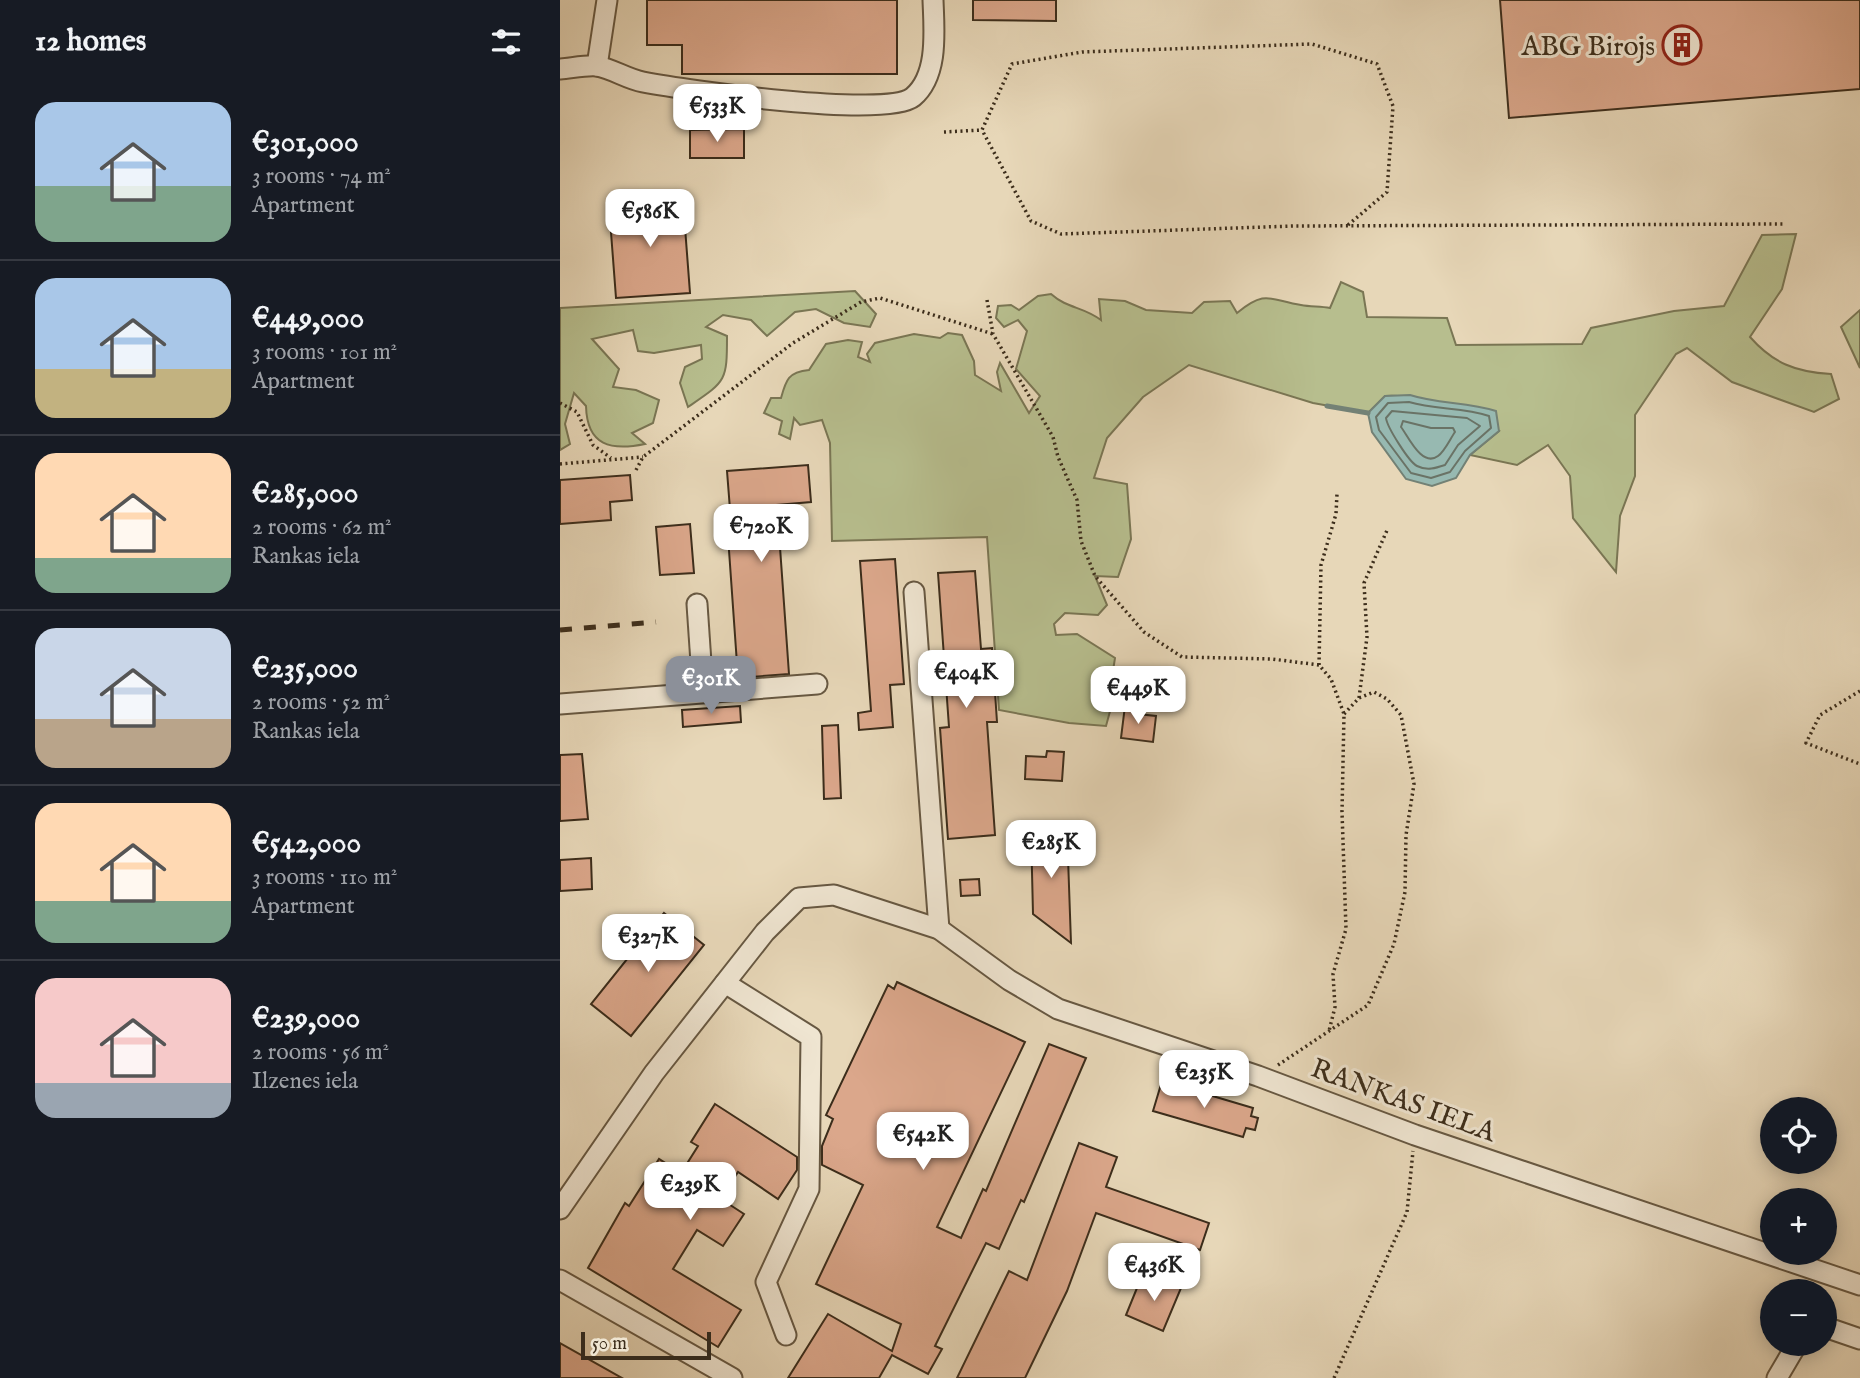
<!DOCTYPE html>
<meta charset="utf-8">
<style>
body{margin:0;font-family:"IM FELL English",serif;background:#242831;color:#f1f3f6;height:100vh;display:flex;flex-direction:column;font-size:26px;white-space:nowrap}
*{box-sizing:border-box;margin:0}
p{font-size:23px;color:#9ea1a6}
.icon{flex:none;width:38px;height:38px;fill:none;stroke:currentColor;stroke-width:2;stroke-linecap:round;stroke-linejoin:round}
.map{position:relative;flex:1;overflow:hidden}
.drawer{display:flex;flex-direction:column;background:#171b24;width:560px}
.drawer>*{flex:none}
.fabs{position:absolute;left:1200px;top:1097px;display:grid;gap:14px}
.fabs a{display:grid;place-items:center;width:77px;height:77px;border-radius:50%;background:#171b24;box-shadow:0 4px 18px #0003;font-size:35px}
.scale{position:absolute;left:21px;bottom:18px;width:130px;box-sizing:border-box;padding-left:7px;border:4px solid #3c2d1b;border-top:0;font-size:19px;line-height:24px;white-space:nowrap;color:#3c2d1b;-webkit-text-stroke:5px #efe5d1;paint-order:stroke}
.price{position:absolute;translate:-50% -60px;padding:0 16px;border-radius:14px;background:#fff;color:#222;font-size:23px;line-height:46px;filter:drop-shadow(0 2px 4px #0008)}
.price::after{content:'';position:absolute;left:50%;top:42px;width:21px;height:16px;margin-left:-10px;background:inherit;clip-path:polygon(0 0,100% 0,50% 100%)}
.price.on{background:#8c9099;color:#fff}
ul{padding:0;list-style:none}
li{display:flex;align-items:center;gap:21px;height:175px;padding:0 35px}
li+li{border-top:2px solid #363941}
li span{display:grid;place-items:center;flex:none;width:196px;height:140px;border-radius:21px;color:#555}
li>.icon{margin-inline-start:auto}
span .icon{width:84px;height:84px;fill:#fffc;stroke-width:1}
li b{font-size:30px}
h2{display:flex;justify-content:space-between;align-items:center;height:84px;padding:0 35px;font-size:30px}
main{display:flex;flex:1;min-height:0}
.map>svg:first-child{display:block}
.green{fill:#b7be8e;stroke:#7a7654;stroke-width:2}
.water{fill:#97b9b1;stroke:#738175;stroke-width:2}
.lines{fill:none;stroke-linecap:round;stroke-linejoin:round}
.shore{stroke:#6a7366;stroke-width:2}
.stream{stroke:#738175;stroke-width:5}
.building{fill:#dba78b;stroke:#3c2d1b;stroke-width:2}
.minor-casing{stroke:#675842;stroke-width:23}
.path{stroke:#3c2d1b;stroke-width:3.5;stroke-dasharray:2 3.5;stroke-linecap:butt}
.minor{stroke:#efe5d1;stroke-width:19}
.rail{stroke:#3c2d1b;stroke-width:5;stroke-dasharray:12 12;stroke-linecap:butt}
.labels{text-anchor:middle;stroke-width:6;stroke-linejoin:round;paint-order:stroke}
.poi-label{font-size:28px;fill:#3c2d1b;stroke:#efe5d1;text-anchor:end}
.street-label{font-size:28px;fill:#3c2d1b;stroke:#efe5d1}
</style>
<main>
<section class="drawer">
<h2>12 homes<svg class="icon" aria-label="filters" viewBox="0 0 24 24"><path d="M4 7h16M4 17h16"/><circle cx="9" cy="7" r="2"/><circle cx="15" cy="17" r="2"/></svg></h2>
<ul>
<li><span style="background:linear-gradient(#a9c7e8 60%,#7fa58c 0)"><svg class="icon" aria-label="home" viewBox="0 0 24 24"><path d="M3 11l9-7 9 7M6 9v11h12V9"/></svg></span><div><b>€301,000</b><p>3 rooms · 74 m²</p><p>Apartment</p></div></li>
<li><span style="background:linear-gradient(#a9c7e8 65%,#c2b280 0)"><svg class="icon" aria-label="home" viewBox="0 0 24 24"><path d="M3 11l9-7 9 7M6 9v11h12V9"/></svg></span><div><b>€449,000</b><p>3 rooms · 101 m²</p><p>Apartment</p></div></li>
<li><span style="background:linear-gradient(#ffd9b3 75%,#7fa58c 0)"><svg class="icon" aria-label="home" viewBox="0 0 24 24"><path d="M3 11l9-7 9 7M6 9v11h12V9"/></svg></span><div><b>€285,000</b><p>2 rooms · 62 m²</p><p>Rankas iela</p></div></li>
<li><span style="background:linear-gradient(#c9d6e8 65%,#b9a48a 0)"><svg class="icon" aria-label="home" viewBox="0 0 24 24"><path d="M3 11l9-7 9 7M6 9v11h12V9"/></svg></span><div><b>€235,000</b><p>2 rooms · 52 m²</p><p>Rankas iela</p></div></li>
<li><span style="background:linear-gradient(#ffd9b3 70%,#7fa58c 0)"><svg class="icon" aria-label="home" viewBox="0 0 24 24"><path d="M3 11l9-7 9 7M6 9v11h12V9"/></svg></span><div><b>€542,000</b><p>3 rooms · 110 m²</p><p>Apartment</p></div></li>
<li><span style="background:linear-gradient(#f6c9c9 75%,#9aa5b1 0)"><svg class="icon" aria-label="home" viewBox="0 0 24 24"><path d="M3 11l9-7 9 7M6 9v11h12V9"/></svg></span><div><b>€239,000</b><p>2 rooms · 56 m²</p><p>Ilzenes iela</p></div></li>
</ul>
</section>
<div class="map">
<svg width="1300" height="1378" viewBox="0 0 1300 1378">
<rect width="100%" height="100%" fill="#e7d7b8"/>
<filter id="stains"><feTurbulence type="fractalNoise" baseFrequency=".00286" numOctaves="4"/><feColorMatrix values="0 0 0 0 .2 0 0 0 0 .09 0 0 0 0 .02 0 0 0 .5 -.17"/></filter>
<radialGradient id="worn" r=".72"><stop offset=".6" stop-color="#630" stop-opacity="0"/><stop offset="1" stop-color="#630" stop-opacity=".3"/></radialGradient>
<!-- green -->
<g class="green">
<path d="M1236,234L1222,289L1190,337C1213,363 1235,372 1271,374L1279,399L1254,412L1172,382L1127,348L1116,354L1075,415V476L1060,516L1056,572L1013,518L1010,476L988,445L957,465L910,455L939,431C901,411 869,394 825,396L808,413L753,403L629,365L583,397L547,438L534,478L567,484L571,539L558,577L535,576L547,605L538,615L505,613L494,624L496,635L517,634L555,658L552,677L558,682L546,726L509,723L439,710L427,537L272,541L270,443L262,420L240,425L234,418L230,439L219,434L222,421L204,413L211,398H221C226,380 228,372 249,370L266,344L288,340L302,342L298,357L310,362L307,354L315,343L354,334L380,338L388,333L402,335L414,361L415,375L441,391L437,372L440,363L469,413L480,396L456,369L467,331L458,320L444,327L436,318L438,306L451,305L459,310L478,296L491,294C508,309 522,306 541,320L539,299L565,301L586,310L632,313L644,302L670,301L677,313C706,289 710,300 741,305C751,307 760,306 770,308L781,282L803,292L807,317L887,318L896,345L1022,344L1031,328L1114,311L1164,306L1202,235Z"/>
<path d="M295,291L316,314L310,327L284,323L256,309L235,312L207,336L191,320L163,315L146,327L167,336C167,382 166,381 128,407L120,383L125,367L142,359L141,345L94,353L78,351L73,330L32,339L59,369L53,387L76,390L99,400L93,423L72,433L85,444C51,451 27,446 26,406L14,393L5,424L10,444L0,450V308Z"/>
<polygon points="1300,310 1300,368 1281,327"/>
</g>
<!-- water -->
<path class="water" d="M850,395C878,404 907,402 936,411L939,431L910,455L896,478L872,486L846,479L812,432L808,413L825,396Z"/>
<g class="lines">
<!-- shore -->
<g class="shore">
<path d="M849,402C875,410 903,407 929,416L931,428L905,451L890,472L871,478L851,473L819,430L816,417L828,403Z"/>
<path d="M832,411L907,418L920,426L898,445L885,465C876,468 867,471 857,466C849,462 827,427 826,418Z"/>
<path d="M843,421L871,428H893L895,432C890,439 885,451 878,456C862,468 848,436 841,427Z"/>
</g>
<!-- stream -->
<polyline class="stream" points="767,406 808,413"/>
</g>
<!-- building -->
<g class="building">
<polygon points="87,0 337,0 337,74 122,74 122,45 87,45"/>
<polygon points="413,0 496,0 496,21 413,20"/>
<polygon points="940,0 1300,0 1300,89 949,118"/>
<polygon points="184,129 184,158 130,158 130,130"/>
<polygon points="123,201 130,293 56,298 49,206"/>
<polygon points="248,465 251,502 217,505 229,674 178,678 167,522 171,522 167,471"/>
<polygon points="70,475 72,500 50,502 51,520 0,524 0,480"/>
<polygon points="130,524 134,573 100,575 96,527"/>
<polygon points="335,559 344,684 330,685 333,727 299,730 298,713 311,711 300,561"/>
<polygon points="415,571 421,649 432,648 437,722 427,722 435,835 388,839 380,728 389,727 378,573"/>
<polygon points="180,706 181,722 123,727 122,710"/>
<polygon points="565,706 579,708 578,714 596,716 593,742 561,738"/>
<polygon points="278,725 281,798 264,799 262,726"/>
<polygon points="487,751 504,752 502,781 465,779 466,756 486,757"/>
<polygon points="22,754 28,819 0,821 0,755"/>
<polygon points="507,829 511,943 473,914 471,830"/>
<polygon points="31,858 32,889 0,891 0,860"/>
<polygon points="419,879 420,895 401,896 400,880"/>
<polygon points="104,913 144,945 71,1036 31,1004"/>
<polygon points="337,982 465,1042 377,1227 401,1238 423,1189 426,1191 489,1044 526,1058 464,1202 461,1200 439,1249 426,1243 375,1346 382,1349 368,1374 332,1355 319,1378 228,1378 268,1314 332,1351 341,1324 256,1284 303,1185 262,1165 262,1146 273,1119 266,1115 328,985 334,989"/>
<polygon points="602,1081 693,1108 691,1116 698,1118 695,1130 686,1128 683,1137 593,1111"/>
<polygon points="155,1104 237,1157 237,1170 218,1199 178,1172 161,1199 184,1214 163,1246 137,1230 113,1269 181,1310 158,1347 28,1268 65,1203 69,1206 99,1159 121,1173 138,1146 131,1142"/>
<polygon points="519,1143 557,1157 546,1187 649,1223 640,1250 536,1213 507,1291 465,1378 397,1378 449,1271 467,1280"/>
<polygon points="590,1275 621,1288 603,1331 566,1315 579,1283 586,1285"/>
<polygon points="0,1343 62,1378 0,1378"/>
</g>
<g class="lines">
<!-- minor casing -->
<g class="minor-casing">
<g id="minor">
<polyline points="37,66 47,0"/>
<path d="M0,69C12,68 26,65 37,66C53,69 67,79 83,82C125,90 326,119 353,97C379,75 374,30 373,0"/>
<polyline points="354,592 379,929"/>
<polyline points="137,604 143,692"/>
<polyline points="0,704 257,684"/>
<polyline points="165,983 251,1037 249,1189 206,1282 226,1335"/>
<polyline points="0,1209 94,1073 205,932 239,898 274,895 379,929 449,980 498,1009 698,1076 855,1135 1300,1285"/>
<polyline points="0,1280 172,1378"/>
<polyline points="1265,1327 1300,1339"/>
<polyline points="1217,1378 1237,1344"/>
</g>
</g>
<!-- path -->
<g class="path">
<polyline points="384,132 422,130"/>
<polyline points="788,225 827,192 833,106 817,64 752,44 522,52 452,64 422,130 471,221 501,234 734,226 1223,224"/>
<polyline points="427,300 433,334 493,437 498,457 517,500 521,541 535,576 584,632 622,657 712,659 759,665 771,679 784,714 782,812 786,929 773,974 775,1007 769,1031"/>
<polyline points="0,403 17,412 33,445 51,458"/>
<polyline points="0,464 83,457"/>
<polyline points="76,470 83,457 233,343 301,302 320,298 433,334"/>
<polyline points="759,665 761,565 776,514 777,494"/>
<polyline points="1300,691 1260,715 1246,743 1300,764"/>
<polyline points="799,698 807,637 804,583 828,528"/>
<polyline points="718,1065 808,1005 834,944 845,892 846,835 854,784 841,715 827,699 814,692 799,698 784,714"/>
<polyline points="774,1378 847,1212 853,1151"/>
</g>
<!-- minor -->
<use href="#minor" class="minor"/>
<!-- rail -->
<polyline class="rail" points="0,630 96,622"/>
</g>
<!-- icons -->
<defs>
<g id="building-ring" transform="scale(2.0125)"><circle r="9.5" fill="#efe5d1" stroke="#8f2418" stroke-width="1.5"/><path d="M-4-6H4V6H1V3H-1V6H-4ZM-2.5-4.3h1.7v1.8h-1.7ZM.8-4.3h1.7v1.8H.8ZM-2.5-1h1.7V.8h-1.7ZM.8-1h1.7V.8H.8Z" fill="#8f2418"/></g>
</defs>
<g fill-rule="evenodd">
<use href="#building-ring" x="1122" y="45"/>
</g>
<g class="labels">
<!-- poi labels -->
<g class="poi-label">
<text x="1095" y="55">ABG Birojs</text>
</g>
<!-- street labels -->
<g class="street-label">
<text transform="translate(844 1099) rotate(20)" y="10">RANKAS IELA</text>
</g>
</g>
<rect width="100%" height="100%" filter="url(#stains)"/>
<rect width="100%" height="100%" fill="url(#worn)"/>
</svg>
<div class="fabs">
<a><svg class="icon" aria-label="locate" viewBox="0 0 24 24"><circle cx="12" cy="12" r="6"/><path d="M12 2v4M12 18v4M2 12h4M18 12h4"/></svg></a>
<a>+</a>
<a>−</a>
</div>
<div class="scale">50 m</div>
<b class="price" style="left:157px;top:144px">€533K</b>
<b class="price" style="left:90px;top:249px">€586K</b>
<b class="price" style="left:201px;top:564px">€720K</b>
<b class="price" style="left:406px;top:710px">€404K</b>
<b class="price on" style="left:151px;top:716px">€301K</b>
<b class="price" style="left:578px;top:726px">€449K</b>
<b class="price" style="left:491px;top:880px">€285K</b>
<b class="price" style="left:88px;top:974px">€327K</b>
<b class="price" style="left:644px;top:1110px">€235K</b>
<b class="price" style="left:363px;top:1172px">€542K</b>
<b class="price" style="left:130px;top:1222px">€239K</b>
<b class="price" style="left:594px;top:1303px">€436K</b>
</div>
</main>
